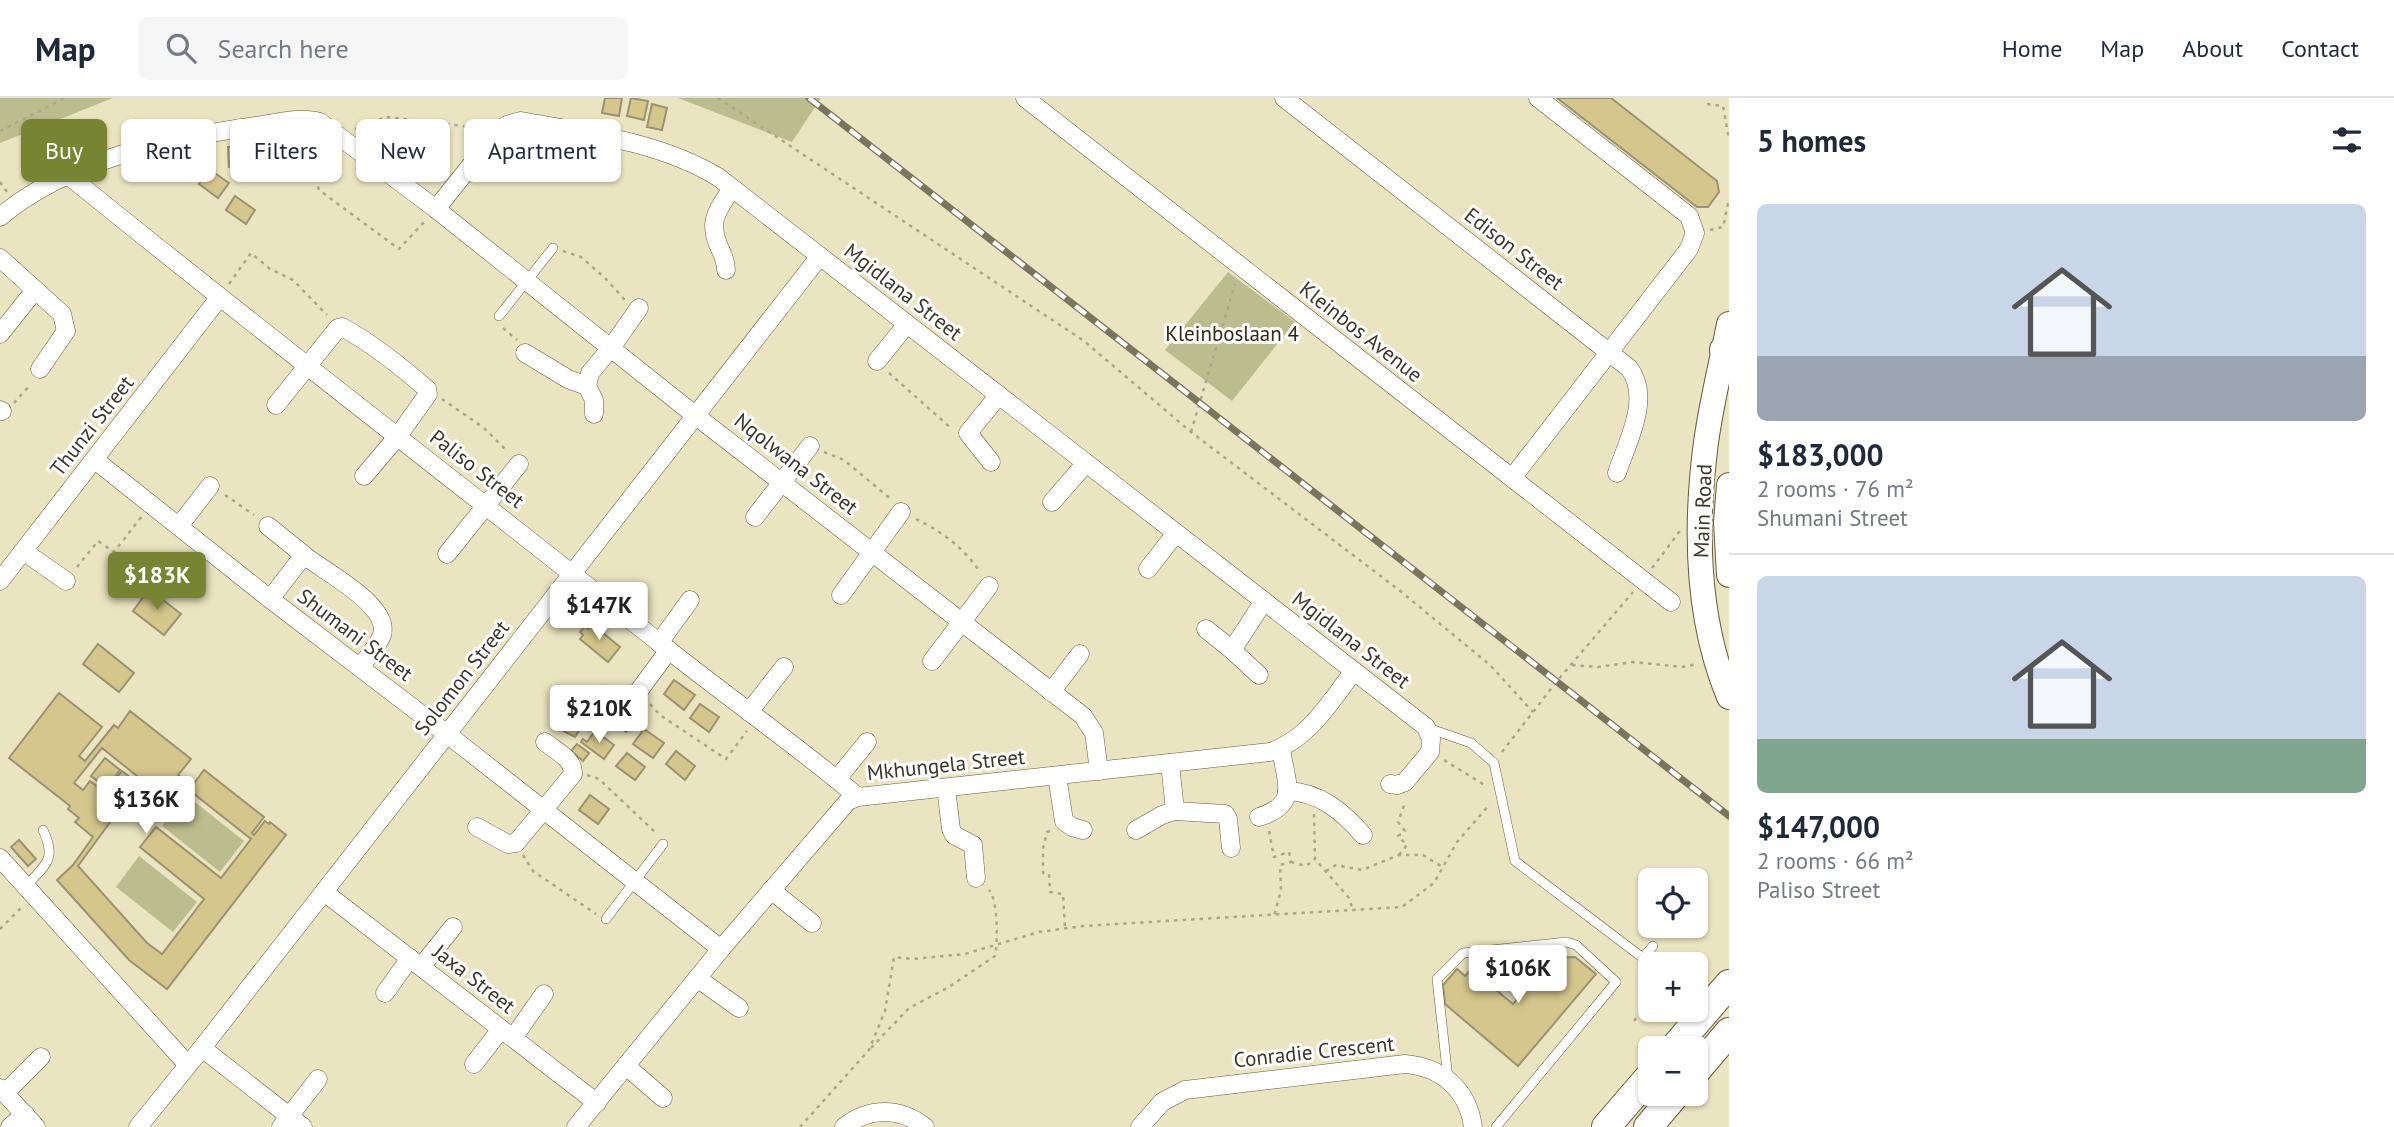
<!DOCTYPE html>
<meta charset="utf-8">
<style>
body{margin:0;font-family:"PT Sans",sans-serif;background:#f6f6f7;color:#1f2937;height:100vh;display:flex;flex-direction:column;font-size:26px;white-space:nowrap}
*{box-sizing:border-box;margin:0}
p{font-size:23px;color:#747a83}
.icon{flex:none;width:38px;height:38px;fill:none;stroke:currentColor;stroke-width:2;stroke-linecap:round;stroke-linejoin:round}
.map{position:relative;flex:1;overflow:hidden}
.side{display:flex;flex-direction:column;background:#fff;width:665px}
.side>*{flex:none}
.hud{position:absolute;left:21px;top:21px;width:665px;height:63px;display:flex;gap:14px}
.fabs{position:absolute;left:1638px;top:770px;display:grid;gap:14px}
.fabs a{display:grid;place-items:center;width:70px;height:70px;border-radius:10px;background:#fff;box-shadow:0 2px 5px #0004;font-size:35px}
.price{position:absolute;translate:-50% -60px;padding:0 16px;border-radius:7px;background:#fff;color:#222;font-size:23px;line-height:46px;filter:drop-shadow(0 2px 4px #0008)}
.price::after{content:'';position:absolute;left:50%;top:42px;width:21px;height:16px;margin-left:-10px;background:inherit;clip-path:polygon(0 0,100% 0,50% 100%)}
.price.selected{background:#778533;color:#fff}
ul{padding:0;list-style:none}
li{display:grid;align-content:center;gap:14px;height:371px;padding:0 28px}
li+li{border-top:2px solid #e0e1e3}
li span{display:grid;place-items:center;height:217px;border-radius:10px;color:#555}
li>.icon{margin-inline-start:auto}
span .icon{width:126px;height:126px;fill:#fffc;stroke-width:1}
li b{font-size:30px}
h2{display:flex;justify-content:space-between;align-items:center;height:84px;padding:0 28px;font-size:30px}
.tag{padding:0 24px;border-radius:10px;background:#fff;box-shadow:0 2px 5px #0004;font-size:24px;line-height:63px}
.tag.selected{background:#778533;color:#fff}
header{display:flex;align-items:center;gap:42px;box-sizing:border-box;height:98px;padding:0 35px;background:#fff;border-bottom:2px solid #e0e1e3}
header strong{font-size:33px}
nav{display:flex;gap:38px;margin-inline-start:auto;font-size:24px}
.search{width:490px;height:63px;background:#f6f6f7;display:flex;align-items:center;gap:18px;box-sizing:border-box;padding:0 24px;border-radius:10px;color:#747a83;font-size:26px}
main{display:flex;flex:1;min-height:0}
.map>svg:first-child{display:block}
.green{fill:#bbbd8e}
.building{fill:#d5c78c;stroke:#9a9372;stroke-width:2;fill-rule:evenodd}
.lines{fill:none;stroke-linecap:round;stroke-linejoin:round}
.service-casing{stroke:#625b3c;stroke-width:10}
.minor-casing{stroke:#625b3c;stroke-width:19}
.secondary-casing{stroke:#625b3c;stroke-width:26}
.trunk-casing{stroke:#625b3c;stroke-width:30}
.path{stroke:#aca68a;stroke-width:2.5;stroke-dasharray:3.5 5;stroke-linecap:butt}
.service{stroke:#fff;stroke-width:9}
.minor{stroke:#fff;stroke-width:18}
.secondary{stroke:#fff;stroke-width:24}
.trunk{stroke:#fff;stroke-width:28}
.rail-casing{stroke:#79755f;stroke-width:7}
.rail{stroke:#fff;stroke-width:4.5;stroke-dasharray:13;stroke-linecap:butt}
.labels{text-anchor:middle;stroke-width:6;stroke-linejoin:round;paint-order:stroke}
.street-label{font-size:21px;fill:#3a3729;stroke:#fff}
.park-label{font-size:21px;fill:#2a2b10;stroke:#fff}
</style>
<header>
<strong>Map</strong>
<div class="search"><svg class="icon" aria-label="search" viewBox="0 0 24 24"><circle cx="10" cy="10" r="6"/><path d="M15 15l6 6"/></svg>Search here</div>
<nav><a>Home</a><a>Map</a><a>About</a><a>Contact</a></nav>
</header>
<main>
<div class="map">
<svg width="1729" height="1029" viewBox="0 0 1729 1029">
<rect width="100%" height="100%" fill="#ebe4c0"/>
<!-- green -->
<g class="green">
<polygon points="0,0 113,0 0,45"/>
<polygon points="678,0 821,0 792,44"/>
<polygon points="1228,174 1295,224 1232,303 1165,252"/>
<polygon points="186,697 244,743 220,774 162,728"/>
<polygon points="139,758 197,804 173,834 116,789"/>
</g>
<!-- building -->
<g class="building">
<polygon points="605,0 622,0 619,18 602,15"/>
<polygon points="631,0 648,3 644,22 627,18"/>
<polygon points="1557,0 1611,0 1717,83 1719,94 1708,109 1697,109"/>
<polygon points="652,6 667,10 662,32 647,29"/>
<polygon points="251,47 253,67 229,69 228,49"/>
<polygon points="209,71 229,85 218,100 199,86"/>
<polygon points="235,98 255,112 246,126 226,112"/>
<polygon points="149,491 181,516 164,537 133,513"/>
<polygon points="592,526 620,549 608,564 580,541 583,537 580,534 585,528 588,531"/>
<polygon points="98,546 134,575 119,594 83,566"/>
<polygon points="674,582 695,597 684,612 664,596"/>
<polygon points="602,588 614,597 603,611 591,602"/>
<path d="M59,595L102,629L79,658L85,663L114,627L118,630L130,613L191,661L178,677L192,688L204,672L264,719L252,735L254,737L265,723L269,726L270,724L286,737L167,891L129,862L57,782L73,767L93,739L75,724L79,720L68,711L70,708L9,660ZM102,650L162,698L175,681L251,741L221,780L156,729L140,749L204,801L162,856L147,845L78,768L122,708L90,683L83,692L74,685Z"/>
<polygon points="618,603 638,620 626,634 607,617"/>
<polygon points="700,606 719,619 709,634 690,620"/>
<polygon points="564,612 584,624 575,639 554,628"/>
<polygon points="644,631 664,645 653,660 633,646"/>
<polygon points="595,633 614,647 604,661 581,644 583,641 587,644"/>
<polygon points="577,646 589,655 583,663 571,653"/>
<polygon points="676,653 695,668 685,682 666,666"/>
<polygon points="627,655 645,669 635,682 616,668"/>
<polygon points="105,660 120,672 106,690 91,678"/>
<polygon points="122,673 136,684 122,703 107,691"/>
<polygon points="590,697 609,711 598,726 579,712"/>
<polygon points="19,742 36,761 28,768 11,749"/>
<polygon points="1575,859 1596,876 1518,968 1445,906 1443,887 1457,871 1465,878 1471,871 1513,906 1551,860"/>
</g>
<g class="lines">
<!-- service casing -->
<g class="service-casing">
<g id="service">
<polyline points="499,218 553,150"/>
<polyline points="1428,630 1471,645 1494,665 1515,763 1643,860 1653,848"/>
<path d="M26,788C46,766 57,762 43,732"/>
<polyline points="606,821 663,746"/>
<polyline points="1448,981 1437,881 1463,855 1567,844 1576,847 1616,884 1496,1029"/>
</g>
</g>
<!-- minor casing -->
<g class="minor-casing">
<g id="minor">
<polyline points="1025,0 1671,504"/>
<path d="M1284,0L1629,270C1652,300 1627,344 1617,375"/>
<path d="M69,78C266,238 467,392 666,550C729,600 796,647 858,699"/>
<polyline points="436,111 696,318 1083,618 1094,635 1099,673"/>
<path d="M0,119C67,62 171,40 256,28C277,25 300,18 320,24L436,111L499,32L507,27L521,23C587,35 660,44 718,79L1426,629L1431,641L1430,654L1405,684L1397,687L1390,686"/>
<polyline points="0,160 62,216 66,233 40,271"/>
<path d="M726,172C726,164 724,159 720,151C707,123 717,114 732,90"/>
<polyline points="0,236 35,192"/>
<polyline points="525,255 568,281 587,288"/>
<polyline points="877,263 907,226"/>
<path d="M276,307L338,230L342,229C373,246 400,268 427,291L428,296L398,338L364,378"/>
<polyline points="0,312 2,313"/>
<polyline points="594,316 594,302 587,288 590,275 611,250 639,210"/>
<polyline points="95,362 270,501 447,636 721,851"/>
<polyline points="991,364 968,335 999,297"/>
<polyline points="1512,380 1689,151 1695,135 1689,118 1538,0"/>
<polyline points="1052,404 1086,365"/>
<polyline points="755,419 810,348"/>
<polyline points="179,428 210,388"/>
<polyline points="268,428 304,457"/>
<polyline points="23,453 66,483"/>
<polyline points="447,456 519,366"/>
<polyline points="1148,471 1176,435"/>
<polyline points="0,483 219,200"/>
<polyline points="841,497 901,414"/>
<path d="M270,501L304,457C324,474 391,507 382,537C378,548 367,560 360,569"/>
<polyline points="1206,531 1232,552 1264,503"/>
<polyline points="659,545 690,502"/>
<polyline points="1232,552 1259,577"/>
<polyline points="932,563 989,488"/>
<polyline points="638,594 669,552"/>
<polyline points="1051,594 1080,556"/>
<polyline points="749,614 784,569"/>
<polyline points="1170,665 1175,713 1225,716 1228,721 1231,750"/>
<polyline points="1057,678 1064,723 1072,729 1083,732"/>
<polyline points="837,681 867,644"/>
<polyline points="946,690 951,731 954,737 973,747 976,780"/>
<path d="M1287,693C1320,694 1343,714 1363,737"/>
<path d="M1259,719C1300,706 1286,685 1281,651"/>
<path d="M477,729L508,746L516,745L573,676C574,661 556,653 545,644"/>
<polyline points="1136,732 1162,717 1175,713"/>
<polyline points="0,760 187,966"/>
<polyline points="771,792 812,825"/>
<polyline points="324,794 597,1005"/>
<polyline points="421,869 453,829"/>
<polyline points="697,880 739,910"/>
<polyline points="385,895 410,860"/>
<polyline points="513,940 544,896"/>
<polyline points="202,950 303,1029"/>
<polyline points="474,966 501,931"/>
<polyline points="626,968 663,1000"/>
<polyline points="0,990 36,1029"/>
<polyline points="5,995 41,959"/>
<polyline points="10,1029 25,1016"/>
<polyline points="138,1029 202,950 820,158"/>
<polyline points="281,1029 318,981"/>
<path d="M576,1029L721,851L848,703L858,699L1270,654C1309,641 1330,604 1354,573"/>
<path d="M844,1029C869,1009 900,1009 925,1029"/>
<path d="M1140,1029L1162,1004L1185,992L1405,966C1442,969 1468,992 1473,1029"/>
</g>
</g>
<!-- secondary casing -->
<g class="secondary-casing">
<g id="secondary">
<path d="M1729,226C1721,268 1710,310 1705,352C1695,434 1697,522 1729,599"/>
<polyline points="1729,387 1726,424 1729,477"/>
</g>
</g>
<!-- trunk casing -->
<g class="trunk-casing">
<g id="trunk">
<polyline points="1724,252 1729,253"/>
<polyline points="1674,950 1729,886"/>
<polyline points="1696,973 1729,934"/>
<polyline points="1606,1029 1650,978"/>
<polyline points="1648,1029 1676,996"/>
</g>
</g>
<!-- path -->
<g class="path">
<polyline points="718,0 1084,243 1191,334 1399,492 1490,567 1533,614"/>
<polyline points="1707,6 1723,8 1729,41"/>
<polyline points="355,31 386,19 479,30"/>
<polyline points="0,33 65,0"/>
<polyline points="329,52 313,74 319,92 399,151 424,124"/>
<polyline points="0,84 7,94"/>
<polyline points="1710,132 1723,129 1729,101"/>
<polyline points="563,153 581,159 605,180 625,202"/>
<polyline points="229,186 251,155 270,171 293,182 327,217"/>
<polyline points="503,230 517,242"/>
<polyline points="889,275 952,331"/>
<polyline points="442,301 484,330 508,354"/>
<polyline points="14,305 31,286"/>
<polyline points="1191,334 1235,186"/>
<polyline points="824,354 844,362 892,402"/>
<polyline points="225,397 254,417"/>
<path d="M916,421C941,433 964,450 980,474"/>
<polyline points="77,469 98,443 114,454 142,418"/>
<polyline points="1652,470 1680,433"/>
<polyline points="1572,567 1598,569 1633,564 1683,569 1697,566"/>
<polyline points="650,606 660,617 726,661 747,633"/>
<polyline points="1502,654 1557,583 1633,494"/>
<polyline points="1444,662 1486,688"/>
<polyline points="587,677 599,681 656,735"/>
<polyline points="1314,716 1315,761 1349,800 1353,812"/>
<polyline points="1050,733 1047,734 1043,750 1043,775 1049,776 1050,794 1063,796 1065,830"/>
<polyline points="1269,733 1274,759 1289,754 1291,764 1280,767 1281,792 1274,818"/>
<polyline points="523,757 533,773 596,816"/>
<polyline points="1399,757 1407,747 1398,738 1405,733 1398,724 1405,705 1404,703"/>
<polyline points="1291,764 1306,768 1315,761"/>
<polyline points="1326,773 1336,767 1362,772 1399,757 1423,757 1441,768"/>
<polyline points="0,831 22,809"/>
<polyline points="1634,923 1650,901"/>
<path d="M871,950L909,910L949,889L995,858C998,845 998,801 989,792"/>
<polyline points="800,1029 869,952 885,913 894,859 912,861 965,856 1039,834 1083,828 1402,809 1434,785 1457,744 1490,706"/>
</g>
<!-- service -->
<use href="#service" class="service"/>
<!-- minor -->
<use href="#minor" class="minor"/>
<!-- secondary -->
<use href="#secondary" class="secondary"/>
<!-- trunk -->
<use href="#trunk" class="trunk"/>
<!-- rail casing -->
<g class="rail-casing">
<polyline id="rail" points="809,0 1729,718"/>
</g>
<!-- rail -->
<use href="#rail" class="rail"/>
</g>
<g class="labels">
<!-- street labels -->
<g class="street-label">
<text transform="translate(1514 151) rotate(38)" y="7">Edison Street</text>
<text transform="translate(903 194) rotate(38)" y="7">Mgidlana Street</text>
<text transform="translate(1361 234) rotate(38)" y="7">Kleinbos Avenue</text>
<text transform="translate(92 328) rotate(-52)" y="7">Thunzi Street</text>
<text transform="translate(796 366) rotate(38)" y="7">Nqolwana Street</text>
<text transform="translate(477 371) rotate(38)" y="7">Paliso Street</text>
<text transform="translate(1703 413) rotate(-88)" y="7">Main Road</text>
<text transform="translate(355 537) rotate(37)" y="7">Shumani Street</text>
<text transform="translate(1351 542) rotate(38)" y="7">Mgidlana Street</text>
<text transform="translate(462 580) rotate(-52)" y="7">Solomon Street</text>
<text transform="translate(946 667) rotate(-6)" y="7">Mkhungela Street</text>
<text transform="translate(474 881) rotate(38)" y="7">Jaxa Street</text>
<text transform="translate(1314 954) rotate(-6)" y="7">Conradie Crescent</text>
</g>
<!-- park labels -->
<g class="park-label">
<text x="1232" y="243">Kleinboslaan 4</text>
</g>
</g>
</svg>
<div class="fabs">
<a><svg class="icon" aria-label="locate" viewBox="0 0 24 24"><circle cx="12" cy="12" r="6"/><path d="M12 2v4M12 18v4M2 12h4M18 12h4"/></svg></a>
<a>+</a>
<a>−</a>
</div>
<b class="price selected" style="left:157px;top:514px">$183K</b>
<b class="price" style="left:599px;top:544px">$147K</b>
<b class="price" style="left:599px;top:647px">$210K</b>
<b class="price" style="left:146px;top:738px">$136K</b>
<b class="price" style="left:1518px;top:907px">$106K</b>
<div class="hud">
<a class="tag selected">Buy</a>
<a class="tag">Rent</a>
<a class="tag">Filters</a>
<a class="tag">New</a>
<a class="tag">Apartment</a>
</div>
</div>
<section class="side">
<h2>5 homes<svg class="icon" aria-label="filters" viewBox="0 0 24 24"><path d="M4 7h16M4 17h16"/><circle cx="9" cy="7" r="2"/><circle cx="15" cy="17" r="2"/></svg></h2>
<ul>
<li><span style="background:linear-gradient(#c9d6e8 70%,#9aa5b1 0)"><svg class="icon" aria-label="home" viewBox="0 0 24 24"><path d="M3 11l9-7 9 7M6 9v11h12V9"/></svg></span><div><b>$183,000</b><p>2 rooms · 76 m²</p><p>Shumani Street</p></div></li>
<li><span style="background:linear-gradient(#c9d6e8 75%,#7fa58c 0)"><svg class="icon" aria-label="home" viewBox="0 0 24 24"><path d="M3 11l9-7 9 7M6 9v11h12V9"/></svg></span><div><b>$147,000</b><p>2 rooms · 66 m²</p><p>Paliso Street</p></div></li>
</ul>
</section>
</main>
